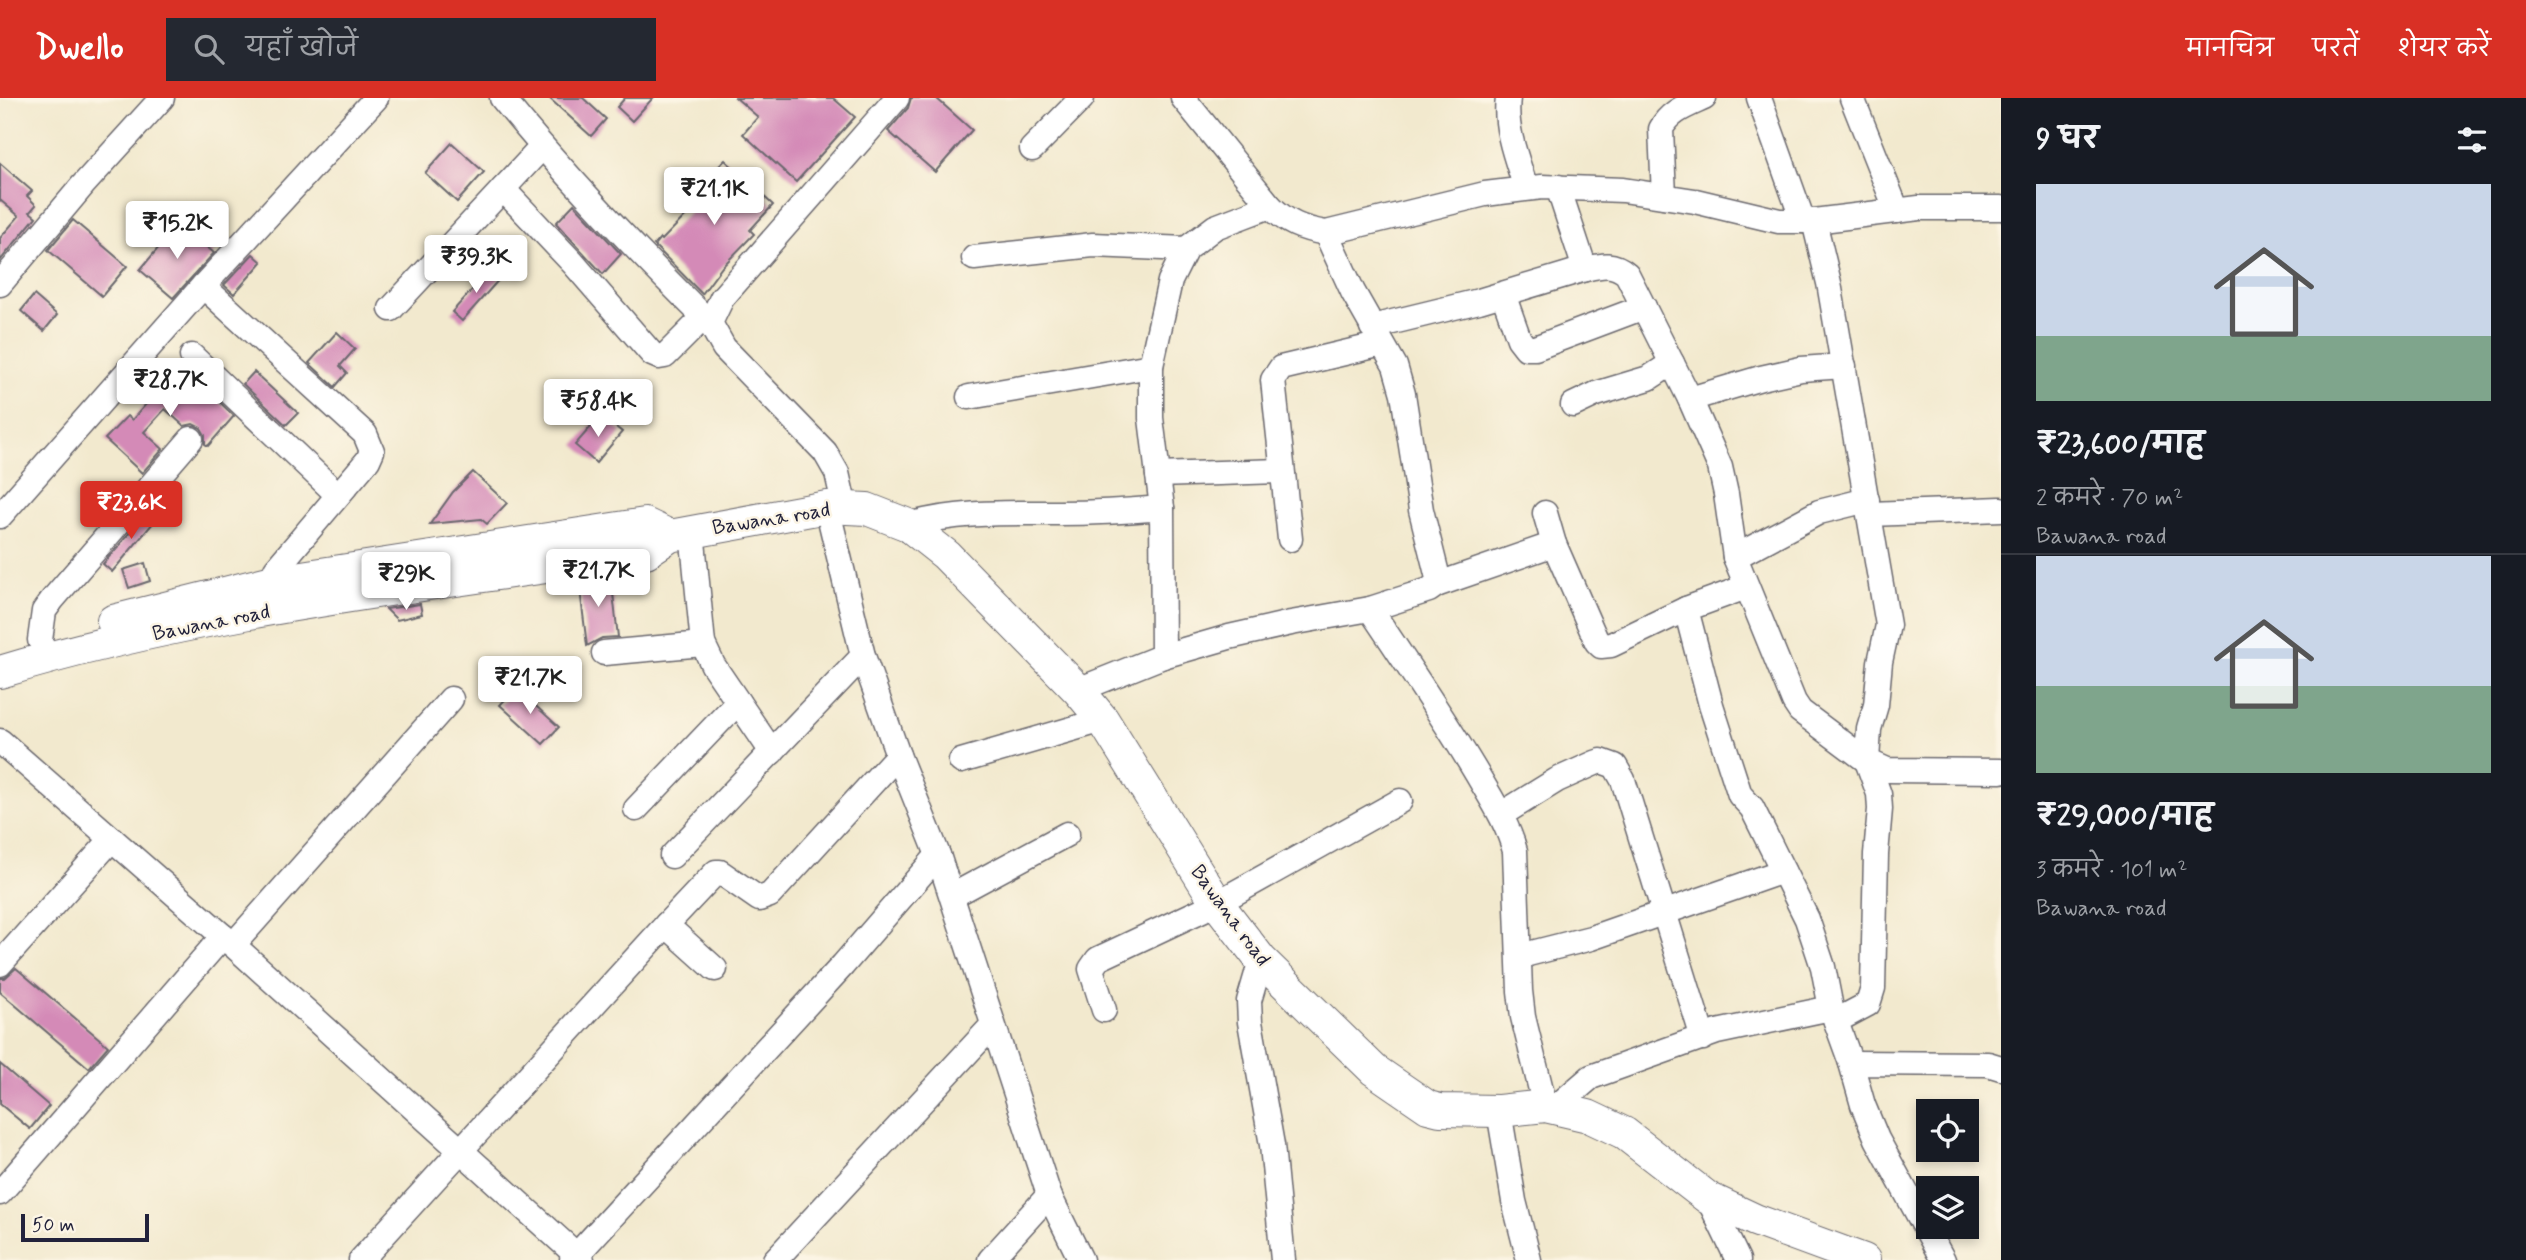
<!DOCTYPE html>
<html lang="hi">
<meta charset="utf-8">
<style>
body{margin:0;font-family:Mynerve,"Playpen Sans Deva",sans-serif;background:#242831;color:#f1f3f6;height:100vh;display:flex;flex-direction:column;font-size:26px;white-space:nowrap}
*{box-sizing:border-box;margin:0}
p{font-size:23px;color:#9ea1a6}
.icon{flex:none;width:38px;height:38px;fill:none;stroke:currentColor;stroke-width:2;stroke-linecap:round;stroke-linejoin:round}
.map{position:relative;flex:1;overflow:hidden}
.sheet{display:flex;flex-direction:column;background:#171b24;width:525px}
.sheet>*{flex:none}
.controls{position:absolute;left:1916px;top:1001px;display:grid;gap:14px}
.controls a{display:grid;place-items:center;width:63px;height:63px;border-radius:0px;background:#171b24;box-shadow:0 4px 10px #0003;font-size:35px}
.scale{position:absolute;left:21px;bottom:18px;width:128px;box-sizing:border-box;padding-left:7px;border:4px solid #22223b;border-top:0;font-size:19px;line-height:24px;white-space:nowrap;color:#22223b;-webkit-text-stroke:5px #fcf5e5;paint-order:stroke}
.price{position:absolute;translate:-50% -60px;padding:0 16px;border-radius:7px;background:#fff;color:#222;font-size:23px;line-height:46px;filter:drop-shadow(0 2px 4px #0008)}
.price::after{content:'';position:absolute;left:50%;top:42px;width:21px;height:16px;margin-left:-10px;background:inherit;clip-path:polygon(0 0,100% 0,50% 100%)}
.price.current{background:#d93025;color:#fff}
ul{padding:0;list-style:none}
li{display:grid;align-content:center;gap:14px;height:371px;padding:0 35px}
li+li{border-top:2px solid #363941}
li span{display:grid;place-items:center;height:217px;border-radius:0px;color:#555}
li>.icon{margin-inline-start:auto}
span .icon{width:126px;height:126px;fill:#fffc;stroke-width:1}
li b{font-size:30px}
h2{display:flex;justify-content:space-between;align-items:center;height:84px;padding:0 35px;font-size:30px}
header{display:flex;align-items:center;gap:42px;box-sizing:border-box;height:98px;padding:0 35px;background:#d93025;color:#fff}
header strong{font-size:33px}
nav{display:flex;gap:38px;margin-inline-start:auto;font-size:24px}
.search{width:490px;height:63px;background:#242831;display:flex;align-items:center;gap:18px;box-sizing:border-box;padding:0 24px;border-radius:0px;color:#9ea1a6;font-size:26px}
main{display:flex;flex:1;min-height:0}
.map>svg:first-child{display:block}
.building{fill:#d48ab7}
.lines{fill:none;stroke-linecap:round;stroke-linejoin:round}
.minor-casing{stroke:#6b686e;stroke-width:27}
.major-casing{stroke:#6b686e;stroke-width:34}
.minor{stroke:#fff;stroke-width:24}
.major{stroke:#fff;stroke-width:32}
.labels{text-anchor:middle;stroke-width:5;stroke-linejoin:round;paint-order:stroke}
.street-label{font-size:21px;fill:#22223b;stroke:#fcf5e5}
</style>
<header>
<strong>Dwello</strong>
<div class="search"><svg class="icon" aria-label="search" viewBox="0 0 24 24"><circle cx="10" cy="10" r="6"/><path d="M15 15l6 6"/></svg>यहाँ खोजें</div>
<nav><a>मानचित्र</a><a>परतें</a><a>शेयर करें</a></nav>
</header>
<main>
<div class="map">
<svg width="2001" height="1162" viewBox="0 0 2001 1162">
<rect width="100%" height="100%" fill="#fcf5e5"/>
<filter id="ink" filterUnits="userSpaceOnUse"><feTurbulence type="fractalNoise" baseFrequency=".0143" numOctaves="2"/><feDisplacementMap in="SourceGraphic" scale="14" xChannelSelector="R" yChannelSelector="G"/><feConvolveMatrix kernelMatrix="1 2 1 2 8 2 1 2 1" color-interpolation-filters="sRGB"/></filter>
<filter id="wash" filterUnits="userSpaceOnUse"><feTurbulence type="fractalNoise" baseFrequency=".00686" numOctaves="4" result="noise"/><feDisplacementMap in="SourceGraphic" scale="28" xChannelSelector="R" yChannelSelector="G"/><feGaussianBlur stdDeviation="1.57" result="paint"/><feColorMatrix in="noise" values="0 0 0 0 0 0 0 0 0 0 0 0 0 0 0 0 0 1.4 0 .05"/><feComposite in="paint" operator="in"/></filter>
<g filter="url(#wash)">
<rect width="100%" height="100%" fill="#f2e9ce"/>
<g id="blocks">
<!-- building -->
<g class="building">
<polygon points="549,0 583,0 606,21 591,38"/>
<polygon points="625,0 653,0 632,23 617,9"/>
<polygon points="736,0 833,0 855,19 796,84 743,36 758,19"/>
<polygon points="911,0 936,0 972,32 935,74 888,33 908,10"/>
<polygon points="452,45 484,74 457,104 425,75"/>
<polygon points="725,62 773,107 750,132 754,136 722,169 702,196 654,147 660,140 662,142 692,111 689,108 708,88 704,84"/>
<polygon points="0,65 32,93 27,98 36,107 30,114 36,119 0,163 0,140 19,118 0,102"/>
<polygon points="574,106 621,156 603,176 556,125"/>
<polygon points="73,122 127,168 102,198 48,152"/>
<polygon points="179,125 214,155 173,200 140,172"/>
<polygon points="253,156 262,164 234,196 224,187"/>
<polygon points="491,171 501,179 462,223 452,214"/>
<polygon points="34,197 57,217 44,233 21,213"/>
<polygon points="337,234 355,251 340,268 347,275 335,289 309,265"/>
<polygon points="181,267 234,318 208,348 205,346 205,337 201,330 193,326 184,328 165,311 144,334 163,351 142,375 105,341 127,318 132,322"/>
<polygon points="254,274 298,315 286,327 243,286"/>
<polygon points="601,317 622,334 596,365 575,347"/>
<polygon points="473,374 507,405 487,426 481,421 430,426 453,394"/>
<polygon points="150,411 159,418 112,474 103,466"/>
<polygon points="145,465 150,483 129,490 123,472"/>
<polygon points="611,478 618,539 602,540 587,548 579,483"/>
<polygon points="420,506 422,516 397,522 386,511"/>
<polygon points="516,590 559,629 543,646 500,607"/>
<polygon points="16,870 108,948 89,970 0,894 0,880 5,880"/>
<polygon points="0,966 49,1008 30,1031 0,1006"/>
</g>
</g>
</g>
<g filter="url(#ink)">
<use href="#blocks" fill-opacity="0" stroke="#6b686e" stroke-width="2"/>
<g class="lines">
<!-- minor casing -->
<g class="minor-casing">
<g id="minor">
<path d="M502,0C566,79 637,153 710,225"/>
<path d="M1183,0L1270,108C1287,125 1302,131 1326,135L1485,96L1542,89L1623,92L1695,103L1779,123H1814L1919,110H2001"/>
<path d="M1508,0C1504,30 1517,62 1526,90"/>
<polyline points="1759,0 1803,123"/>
<polyline points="1852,0 1897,113"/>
<polyline points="1032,51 1082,0"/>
<path d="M1558,89L1585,171C1602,167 1613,164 1627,176L1690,301L1720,369L1726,396L1735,459L1794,604L1800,613L1867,663L1887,672L2001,673"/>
<polyline points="503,91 573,165 652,256 659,259 665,258 704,219"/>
<path d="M1664,98L1661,31C1670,13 1687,8 1704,0"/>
<polyline points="1814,123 1829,185 1888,527 1880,564 1876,607 1869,631 1867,663 1879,696 1880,711 1876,756 1873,890 1868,906 1836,923"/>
<polyline points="974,160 1093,147 1186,151"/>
<polyline points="0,186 83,87 162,0"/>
<polyline points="203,188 365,336 372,353 368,362 276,471 266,495"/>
<polyline points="1503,196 1519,241 1526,250 1535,250 1644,209"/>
<polyline points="391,211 542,49"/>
<polyline points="1372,229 1479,203 1585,171"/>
<polyline points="192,258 337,396"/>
<polyline points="969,299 1151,268"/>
<polyline points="1690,301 1761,280 1801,271 1844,268"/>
<polyline points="1573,307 1596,296 1649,280 1672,265"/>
<polyline points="1158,377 1282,373"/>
<polyline points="827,409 863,558 898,657 938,757 1049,1097 1081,1162"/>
<polyline points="845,410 837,375 825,354 724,250 710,225 722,200 897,0"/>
<polyline points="1162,410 1151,320 1151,268 1170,183 1186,151 1215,129 1270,108"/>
<polyline points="1545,415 1554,446"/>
<polyline points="1870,416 2001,411"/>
<polyline points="0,418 203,188 376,0"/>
<path d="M908,427C959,413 1007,415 1059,415C1094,415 1128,413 1162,410L1163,558L1078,592"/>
<polyline points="692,433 703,546 713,567 772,654"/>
<polyline points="1290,441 1273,282 1281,270 1382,246"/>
<polyline points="1735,459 1819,414 1867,402"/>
<polyline points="1436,487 1554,446 1597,544 1601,548 1611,547 1686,511"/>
<polyline points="1746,489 1686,511 1711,607 1740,697 1752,710 1807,821 1823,869 1831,910 1851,965"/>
<path d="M1370,511C1407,566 1443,619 1477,676C1492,702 1507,724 1515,753L1520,893L1523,919L1545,1008"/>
<polyline points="40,542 44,513 52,502 191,341"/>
<polyline points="604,555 703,546"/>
<polyline points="1163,558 1229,539 1291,525 1370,511 1429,492 1436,487 1438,480 1421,412 1403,296 1395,268 1353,194 1326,135"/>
<polyline points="0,643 233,847 582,1162"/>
<polyline points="961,663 1103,622"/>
<polyline points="636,711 738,604"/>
<polyline points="1502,716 1557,682 1595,665 1601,663 1615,668 1623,682 1703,940"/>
<polyline points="672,758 863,558"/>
<polyline points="952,798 1067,736"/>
<polyline points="666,827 716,774 720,774 759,801 770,797 898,657"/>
<polyline points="233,847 451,601"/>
<polyline points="1520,858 1591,840 1783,773"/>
<polyline points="1261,862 1249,903 1250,924 1272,1047 1283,1162"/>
<polyline points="0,866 112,741"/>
<polyline points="1104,912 1091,871 1098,861 1217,805 1400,703"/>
<polyline points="1556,1009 1591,979 1717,934 1831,910"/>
<polyline points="1499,1013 1514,1103 1529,1162"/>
<polyline points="0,1095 223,838"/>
<polyline points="1708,1100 1738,1162"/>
<polyline points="361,1162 666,827 715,871"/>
<polyline points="572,1162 843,867 938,757"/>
<polyline points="775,1162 992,928"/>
<polyline points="990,1162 1049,1097"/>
<polyline points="1943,1162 1877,1041 1863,1007 1851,965 1988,966 2001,970"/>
</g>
</g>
<!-- major casing -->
<g class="major-casing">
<g id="major">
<polyline points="113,523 269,484 645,426 670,438"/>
<path d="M0,574C209,510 430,488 646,454L670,438L827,409L867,411L908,427L946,457L1078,592L1103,622L1217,805L1261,862L1374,972L1428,1009L1440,1012L1499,1013L1545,1008L1588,1018L1624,1035L1708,1100L1755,1122L1864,1162"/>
</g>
</g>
<!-- minor -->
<use href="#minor" class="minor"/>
<!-- major -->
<use href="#major" class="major"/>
</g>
</g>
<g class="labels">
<!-- street labels -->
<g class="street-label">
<text transform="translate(771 420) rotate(-9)" y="7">Bawana road</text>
<text transform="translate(211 524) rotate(-11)" y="7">Bawana road</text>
<text transform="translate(1231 817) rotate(54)" y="7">Bawana road</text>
</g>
</g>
</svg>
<div class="controls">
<a><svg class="icon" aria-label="locate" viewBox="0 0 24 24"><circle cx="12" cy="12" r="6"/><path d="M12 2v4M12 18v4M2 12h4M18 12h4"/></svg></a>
<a><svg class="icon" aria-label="layers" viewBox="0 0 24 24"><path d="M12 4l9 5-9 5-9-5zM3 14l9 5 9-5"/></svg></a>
</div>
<div class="scale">50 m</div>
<b class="price" style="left:714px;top:129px">₹21.1K</b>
<b class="price" style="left:177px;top:163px">₹15.2K</b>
<b class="price" style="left:476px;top:197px">₹39.3K</b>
<b class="price" style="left:170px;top:320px">₹28.7K</b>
<b class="price" style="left:598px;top:341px">₹58.4K</b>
<b class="price current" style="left:131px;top:443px">₹23.6K</b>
<b class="price" style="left:598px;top:511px">₹21.7K</b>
<b class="price" style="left:406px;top:514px">₹29K</b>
<b class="price" style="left:530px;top:618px">₹21.7K</b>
</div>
<section class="sheet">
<h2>9 घर<svg class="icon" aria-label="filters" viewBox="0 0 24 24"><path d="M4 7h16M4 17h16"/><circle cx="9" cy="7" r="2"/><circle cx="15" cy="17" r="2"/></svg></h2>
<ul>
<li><span style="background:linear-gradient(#c9d6e8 70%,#7fa58c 0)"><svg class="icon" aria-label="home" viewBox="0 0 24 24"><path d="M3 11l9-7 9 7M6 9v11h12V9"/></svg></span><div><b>₹23,600/माह</b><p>2 कमरे · 70 m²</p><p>Bawana road</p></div></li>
<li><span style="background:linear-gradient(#c9d6e8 60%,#7fa58c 0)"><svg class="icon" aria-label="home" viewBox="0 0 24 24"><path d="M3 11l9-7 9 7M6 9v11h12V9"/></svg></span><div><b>₹29,000/माह</b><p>3 कमरे · 101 m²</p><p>Bawana road</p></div></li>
</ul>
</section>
</main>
